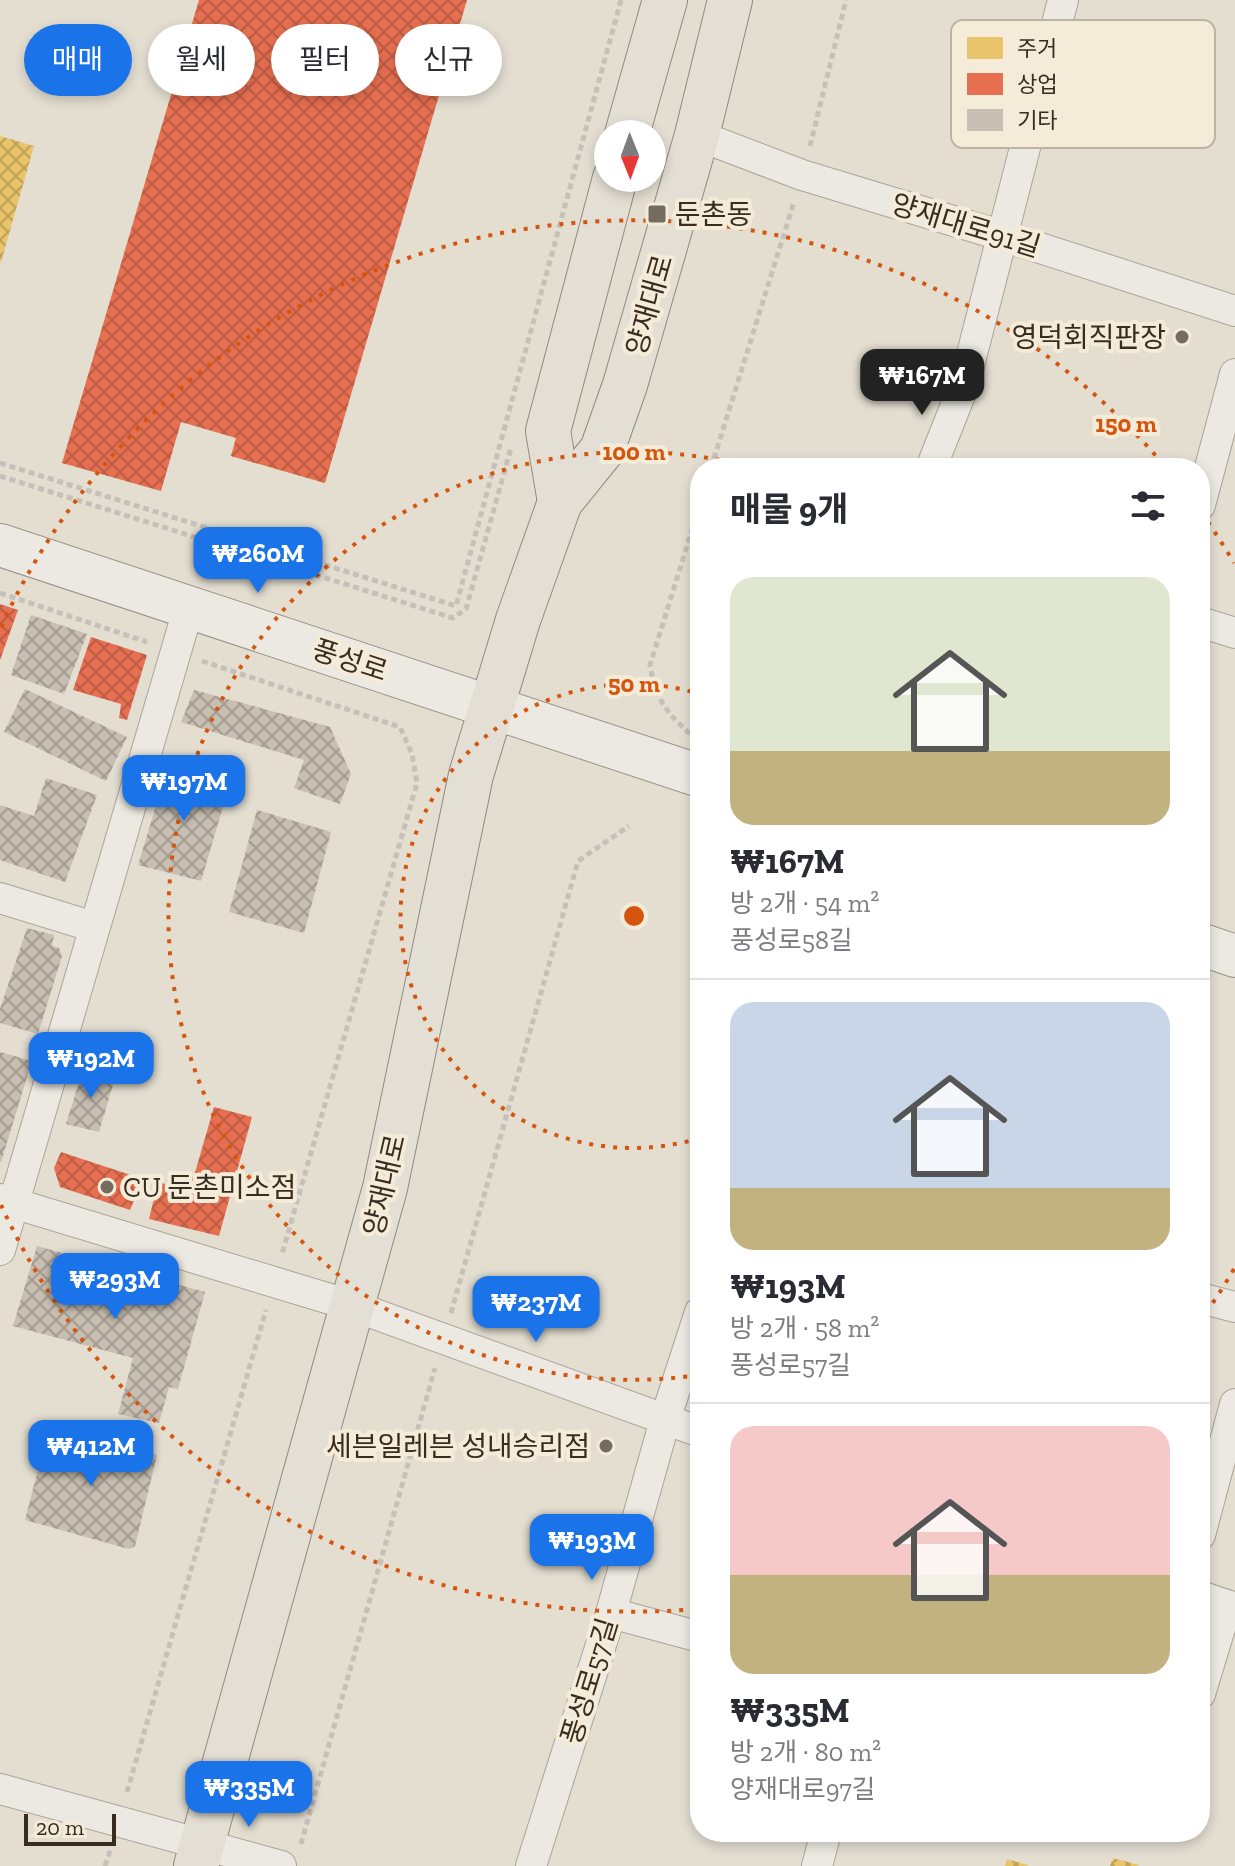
<!DOCTYPE html>
<html lang="ko">
<meta charset="utf-8">
<style>
body{margin:0;font-family:"Zilla Slab","Noto Sans KR",serif;background:#f2f2f3;color:#2b2b33;height:100vh;display:flex;flex-direction:column;font-size:30px;white-space:nowrap}
*{box-sizing:border-box;margin:0}
p{font-size:26px;color:#7c7c81}
.icon{flex:none;width:44px;height:44px;fill:none;stroke:currentColor;stroke-width:2;stroke-linecap:round;stroke-linejoin:round}
.map{position:relative;flex:1;overflow:hidden}
.details{position:absolute;left:690px;top:458px;width:520px;height:1384px;display:flex;flex-direction:column;background:#fff;border-radius:32px;box-shadow:0 4px 12px #0003}
.details>*{flex:none}
.top-card{position:absolute;left:24px;top:24px;width:546px;height:72px;display:flex;gap:16px}
.needle{width:52px;rotate:179deg}
.buttons{position:absolute;left:594px;top:120px;display:grid;gap:16px}
.buttons a{display:grid;place-items:center;width:72px;height:72px;border-radius:50%;background:#fff;box-shadow:0 4px 12px #0003;font-size:40px}
.scale{position:absolute;left:24px;bottom:20px;width:92px;box-sizing:border-box;padding-left:8px;border:4px solid #392d21;border-top:0;font-size:22px;line-height:28px;white-space:nowrap;color:#392d21;-webkit-text-stroke:6px #f4ecd8;paint-order:stroke}
.price{position:absolute;translate:-50% -68px;padding:0 18px;border-radius:16px;background:#1a73e8;color:#fff;font-size:26px;line-height:52px;filter:drop-shadow(0 2px 4px #0008)}
.price::after{content:'';position:absolute;left:50%;top:48px;width:24px;height:18px;margin-left:-12px;background:inherit;clip-path:polygon(0 0,100% 0,50% 100%)}
.price.on{background:#222;color:#fff}
ul{padding:0;list-style:none}
li{display:grid;align-content:center;gap:16px;height:424px;padding:0 40px}
li+li{border-top:2px solid #e1e1e2}
li span{display:grid;place-items:center;height:248px;border-radius:24px;color:#555}
li>.icon{margin-inline-start:auto}
span .icon{width:144px;height:144px;fill:#fffc;stroke-width:1}
li b{font-size:34px}
h2{display:flex;justify-content:space-between;align-items:center;height:96px;padding:0 40px;font-size:34px}
.chip{padding:0 28px;border-radius:36px;background:#fff;box-shadow:0 4px 12px #0003;font-size:28px;line-height:72px}
.chip.on{background:#1a73e8;color:#fff}
.map>svg:first-child{display:block}
.homes{fill:url(#homes-cross-hatch)}
.shops{fill:url(#shops-cross-hatch)}
.building{fill:url(#building-cross-hatch)}
.lines{fill:none;stroke-linecap:round;stroke-linejoin:round}
.street-casing{stroke:#aaa499;stroke-width:32}
.secondary-casing{stroke:#99938a;stroke-width:44}
.primary-casing{stroke:#8f8980;stroke-width:46}
.path{stroke:#c5c0b8;stroke-width:5;stroke-dasharray:6 4;stroke-linecap:butt}
.street{stroke:#ece9e2;stroke-width:30}
.secondary{stroke:#ece9e2;stroke-width:42}
.primary{stroke:#e4dfd4;stroke-width:44}
.ring{fill:none;stroke:#d6550e;stroke-width:4;stroke-dasharray:4 8}
.poi-dot{fill:#756b5f;stroke:#f4ecd8;stroke-width:3}
.labels{text-anchor:middle;stroke-width:8;stroke-linejoin:round;paint-order:stroke}
.poi-label{font-size:28px;fill:#392d21;stroke:#f4ecd8;text-anchor:start}
.street-label{font-size:28px;fill:#392d21;stroke:#f4ecd8}
.key{fill:#f4ecd8;stroke:#bcb3a1;stroke-width:2}
.key-label{font-size:22px;fill:#392d21}
.centre{fill:#d6550e;stroke:#f4ecd8;stroke-width:4}
.ring-label{font-size:24px;text-anchor:middle;font-weight:bold;fill:#d6550e;stroke:#f4ecd8;stroke-width:8;stroke-linejoin:round;paint-order:stroke}
</style>
<div class="map">
<svg width="1235" height="1866" viewBox="0 0 1235 1866">
<defs>
<pattern id="homes-cross-hatch" width="8" height="8" patternUnits="userSpaceOnUse" patternTransform="scale(2)"><rect width="8" height="8" fill="#e9c46a"/><path d="M0 0l8 8M0 8l8-8" fill="none" stroke="#bea057"/></pattern>
<pattern id="shops-cross-hatch" width="8" height="8" patternUnits="userSpaceOnUse" patternTransform="scale(2)"><rect width="8" height="8" fill="#e76f51"/><path d="M0 0l8 8M0 8l8-8" fill="none" stroke="#bc5c43"/></pattern>
<pattern id="building-cross-hatch" width="8" height="8" patternUnits="userSpaceOnUse" patternTransform="scale(2)"><rect width="8" height="8" fill="#c8beb2"/><path d="M0 0l8 8M0 8l8-8" fill="none" stroke="#a39b90"/></pattern>
</defs>
<rect width="100%" height="100%" fill="#e4ded1"/>
<!-- homes -->
<g class="homes">
<polygon points="361,0 467,0 458,29"/>
<polygon points="0,136 34,146 1,262 0,262"/>
<polygon points="315,164 410,191 325,483 231,456"/>
<polygon points="1200,1110 1206,1111 1201,1130 1200,1130"/>
<polygon points="1113,1858 1139,1865 1138,1866 1110,1866"/>
<polygon points="1007,1859 1028,1865 1028,1866 1005,1866"/>
</g>
<!-- shops -->
<g class="shops">
<polygon points="199,0 467,0 325,483 231,456 236,438 181,422 161,491 62,463"/>
<polygon points="0,604 18,610 0,660"/>
<polygon points="91,637 147,655 127,720 119,718 121,704 73,690"/>
<polygon points="214,1107 252,1117 219,1236 149,1219 158,1182 176,1187 179,1171 194,1176"/>
<polygon points="61,1152 143,1179 130,1210 60,1187 54,1168"/>
</g>
<!-- building -->
<g class="building">
<polygon points="31,615 87,634 64,694 11,675"/>
<polygon points="25,689 127,737 106,781 4,732"/>
<polygon points="194,690 330,727 351,774 340,804 294,788 304,760 181,722"/>
<polygon points="167,763 230,783 201,881 138,865 162,786 160,775"/>
<polygon points="46,778 97,795 65,882 0,860 0,805 34,816"/>
<polygon points="257,810 331,832 304,933 229,912"/>
<polygon points="27,928 54,935 52,946 59,948 62,956 38,1034 0,1023 0,1009"/>
<polygon points="0,1052 32,1061 1,1162 0,1162"/>
<polygon points="84,1066 98,1070 97,1074 115,1078 99,1132 66,1124"/>
<polygon points="37,1246 205,1292 178,1389 169,1387 159,1423 118,1414 133,1358 13,1326"/>
<polygon points="49,1427 157,1455 135,1546 129,1549 25,1520"/>
</g>
<g class="lines">
<!-- street casing -->
<g class="street-casing">
<g id="street">
<polyline points="697,135 802,175 1003,236 1235,311"/>
<polyline points="931,468 964,385 1063,0"/>
<polyline points="1200,505 1235,374"/>
<polyline points="1200,622 1235,633"/>
<polyline points="0,898 94,927"/>
<polyline points="0,1199 353,1306 700,1432"/>
<polyline points="0,1250 189,607"/>
<polyline points="1200,1298 1235,1307"/>
<polyline points="1200,1535 1235,1404"/>
<polyline points="1200,1596 1235,1608"/>
<polyline points="611,1613 700,1637"/>
<polyline points="1200,1694 1227,1605"/>
<polyline points="0,1789 281,1866"/>
<polyline points="531,1866 611,1613 665,1420 700,1312"/>
<polyline points="817,1866 826,1832"/>
</g>
</g>
<!-- secondary casing -->
<g class="secondary-casing">
<g id="secondary">
<polyline points="0,545 700,776"/>
<polyline points="1200,944 1235,956"/>
</g>
</g>
<!-- primary casing -->
<g class="primary-casing">
<g id="primary">
<polyline points="627,134 665,0"/>
<polyline points="560,502 548,431 615,178"/>
<polyline points="196,1866 385,1188 471,775 518,620 560,502 602,450 625,385 697,135 730,0"/>
</g>
</g>
<!-- path -->
<g class="path">
<polyline points="810,146 846,0"/>
<polyline points="0,463 456,606 621,0"/>
<polyline points="711,468 794,202"/>
<polyline points="0,476 453,618 466,609 511,448"/>
<polyline points="0,593 147,642"/>
<polyline points="202,661 400,727 412,754 417,783 282,1254"/>
<path d="M690,734C665,711 656,699 650,665L700,504"/>
<polyline points="451,1313 578,861 629,826"/>
<polyline points="127,1792 266,1310"/>
<polyline points="301,1844 435,1368"/>
<polyline points="105,1866 111,1848"/>
</g>
<!-- street -->
<use href="#street" class="street"/>
<!-- secondary -->
<use href="#secondary" class="secondary"/>
<!-- primary -->
<use href="#primary" class="primary"/>
</g>
<!-- distance rings -->
<g class="ring">
<path d="M700 1138A232 232 0 1 1 700 694"/>
<path d="M699 1375A464 464 0 1 1 754 468"/>
<path d="M1234 1269A696 696 0 0 1 1201 1320M695 1609A696 696 0 0 1 1 1205M1 627A696 696 0 0 1 1163 464M1201 512A696 696 0 0 1 1234 563"/>
</g>
<!-- markers -->
<g class="poi-dot">
<rect x="647" y="204" width="20" height="20" rx="4"/>
<circle cx="1182" cy="337" r="8"/>
<circle cx="107" cy="1187" r="8"/>
<circle cx="606" cy="1446" r="8"/>
</g>
<g class="labels">
<!-- poi labels -->
<g class="poi-label">
<text x="675" y="224">둔촌동</text>
<text x="1166" y="347" text-anchor="end">영덕회직판장</text>
<text x="123" y="1197">CU 둔촌미소점</text>
<text x="590" y="1456" text-anchor="end">세븐일레븐 성내승리점</text>
</g>
<!-- street labels -->
<g class="street-label">
<text transform="translate(966 225) rotate(17)" y="10">양재대로91길</text>
<text transform="translate(649 305) rotate(-74)" y="10">양재대로</text>
<text transform="translate(350 660) rotate(18)" y="10">풍성로</text>
<text transform="translate(384 1185) rotate(-77)" y="10">양재대로</text>
<text transform="translate(589 1681) rotate(-73)" y="10">풍성로57길</text>
</g>
</g>
<!-- legend -->
<rect x="951" y="20" width="264" height="128" rx="12" class="key"/>
<rect x="967" y="37" width="36" height="22" fill="#e9c46a"/>
<rect x="967" y="73" width="36" height="22" fill="#e76f51"/>
<rect x="967" y="109" width="36" height="22" fill="#c8beb2"/>
<g class="key-label">
<text x="1017" y="56">주거</text>
<text x="1017" y="92">상업</text>
<text x="1017" y="128">기타</text>
</g>
<circle cx="634" cy="916" r="12" class="centre"/>
<g class="ring-label">
<text x="1126" y="432">150 m</text>
<text x="634" y="460">100 m</text>
<text x="634" y="692">50 m</text>
</g>
</svg>
<div class="buttons">
<a><svg class="needle" viewBox="-14 -14 28 28"><path d="M0-13l5 13h-10z" fill="#e53935"/><path d="M0 13l5-13h-10z" fill="#7c7c81"/></svg></a>
</div>
<div class="scale">20 m</div>
<b class="price on" style="left:922px;top:417px">₩167M</b>
<b class="price" style="left:258px;top:595px">₩260M</b>
<b class="price" style="left:184px;top:823px">₩197M</b>
<b class="price" style="left:91px;top:1100px">₩192M</b>
<b class="price" style="left:115px;top:1321px">₩293M</b>
<b class="price" style="left:536px;top:1344px">₩237M</b>
<b class="price" style="left:91px;top:1488px">₩412M</b>
<b class="price" style="left:592px;top:1582px">₩193M</b>
<b class="price" style="left:249px;top:1829px">₩335M</b>
<div class="top-card">
<a class="chip on">매매</a>
<a class="chip">월세</a>
<a class="chip">필터</a>
<a class="chip">신규</a>
</div>
<section class="details">
<h2>매물 9개<svg class="icon" aria-label="filters" viewBox="0 0 24 24"><path d="M4 7h16M4 17h16"/><circle cx="9" cy="7" r="2"/><circle cx="15" cy="17" r="2"/></svg></h2>
<ul>
<li><span style="background:linear-gradient(#dfe7d0 70%,#c2b280 0)"><svg class="icon" aria-label="home" viewBox="0 0 24 24"><path d="M3 11l9-7 9 7M6 9v11h12V9"/></svg></span><div><b>₩167M</b><p>방 2개 · 54 m²</p><p>풍성로58길</p></div></li>
<li><span style="background:linear-gradient(#c9d6e8 75%,#c2b280 0)"><svg class="icon" aria-label="home" viewBox="0 0 24 24"><path d="M3 11l9-7 9 7M6 9v11h12V9"/></svg></span><div><b>₩193M</b><p>방 2개 · 58 m²</p><p>풍성로57길</p></div></li>
<li><span style="background:linear-gradient(#f6c9c9 60%,#c2b280 0)"><svg class="icon" aria-label="home" viewBox="0 0 24 24"><path d="M3 11l9-7 9 7M6 9v11h12V9"/></svg></span><div><b>₩335M</b><p>방 2개 · 80 m²</p><p>양재대로97길</p></div></li>
</ul>
</section>
</div>
